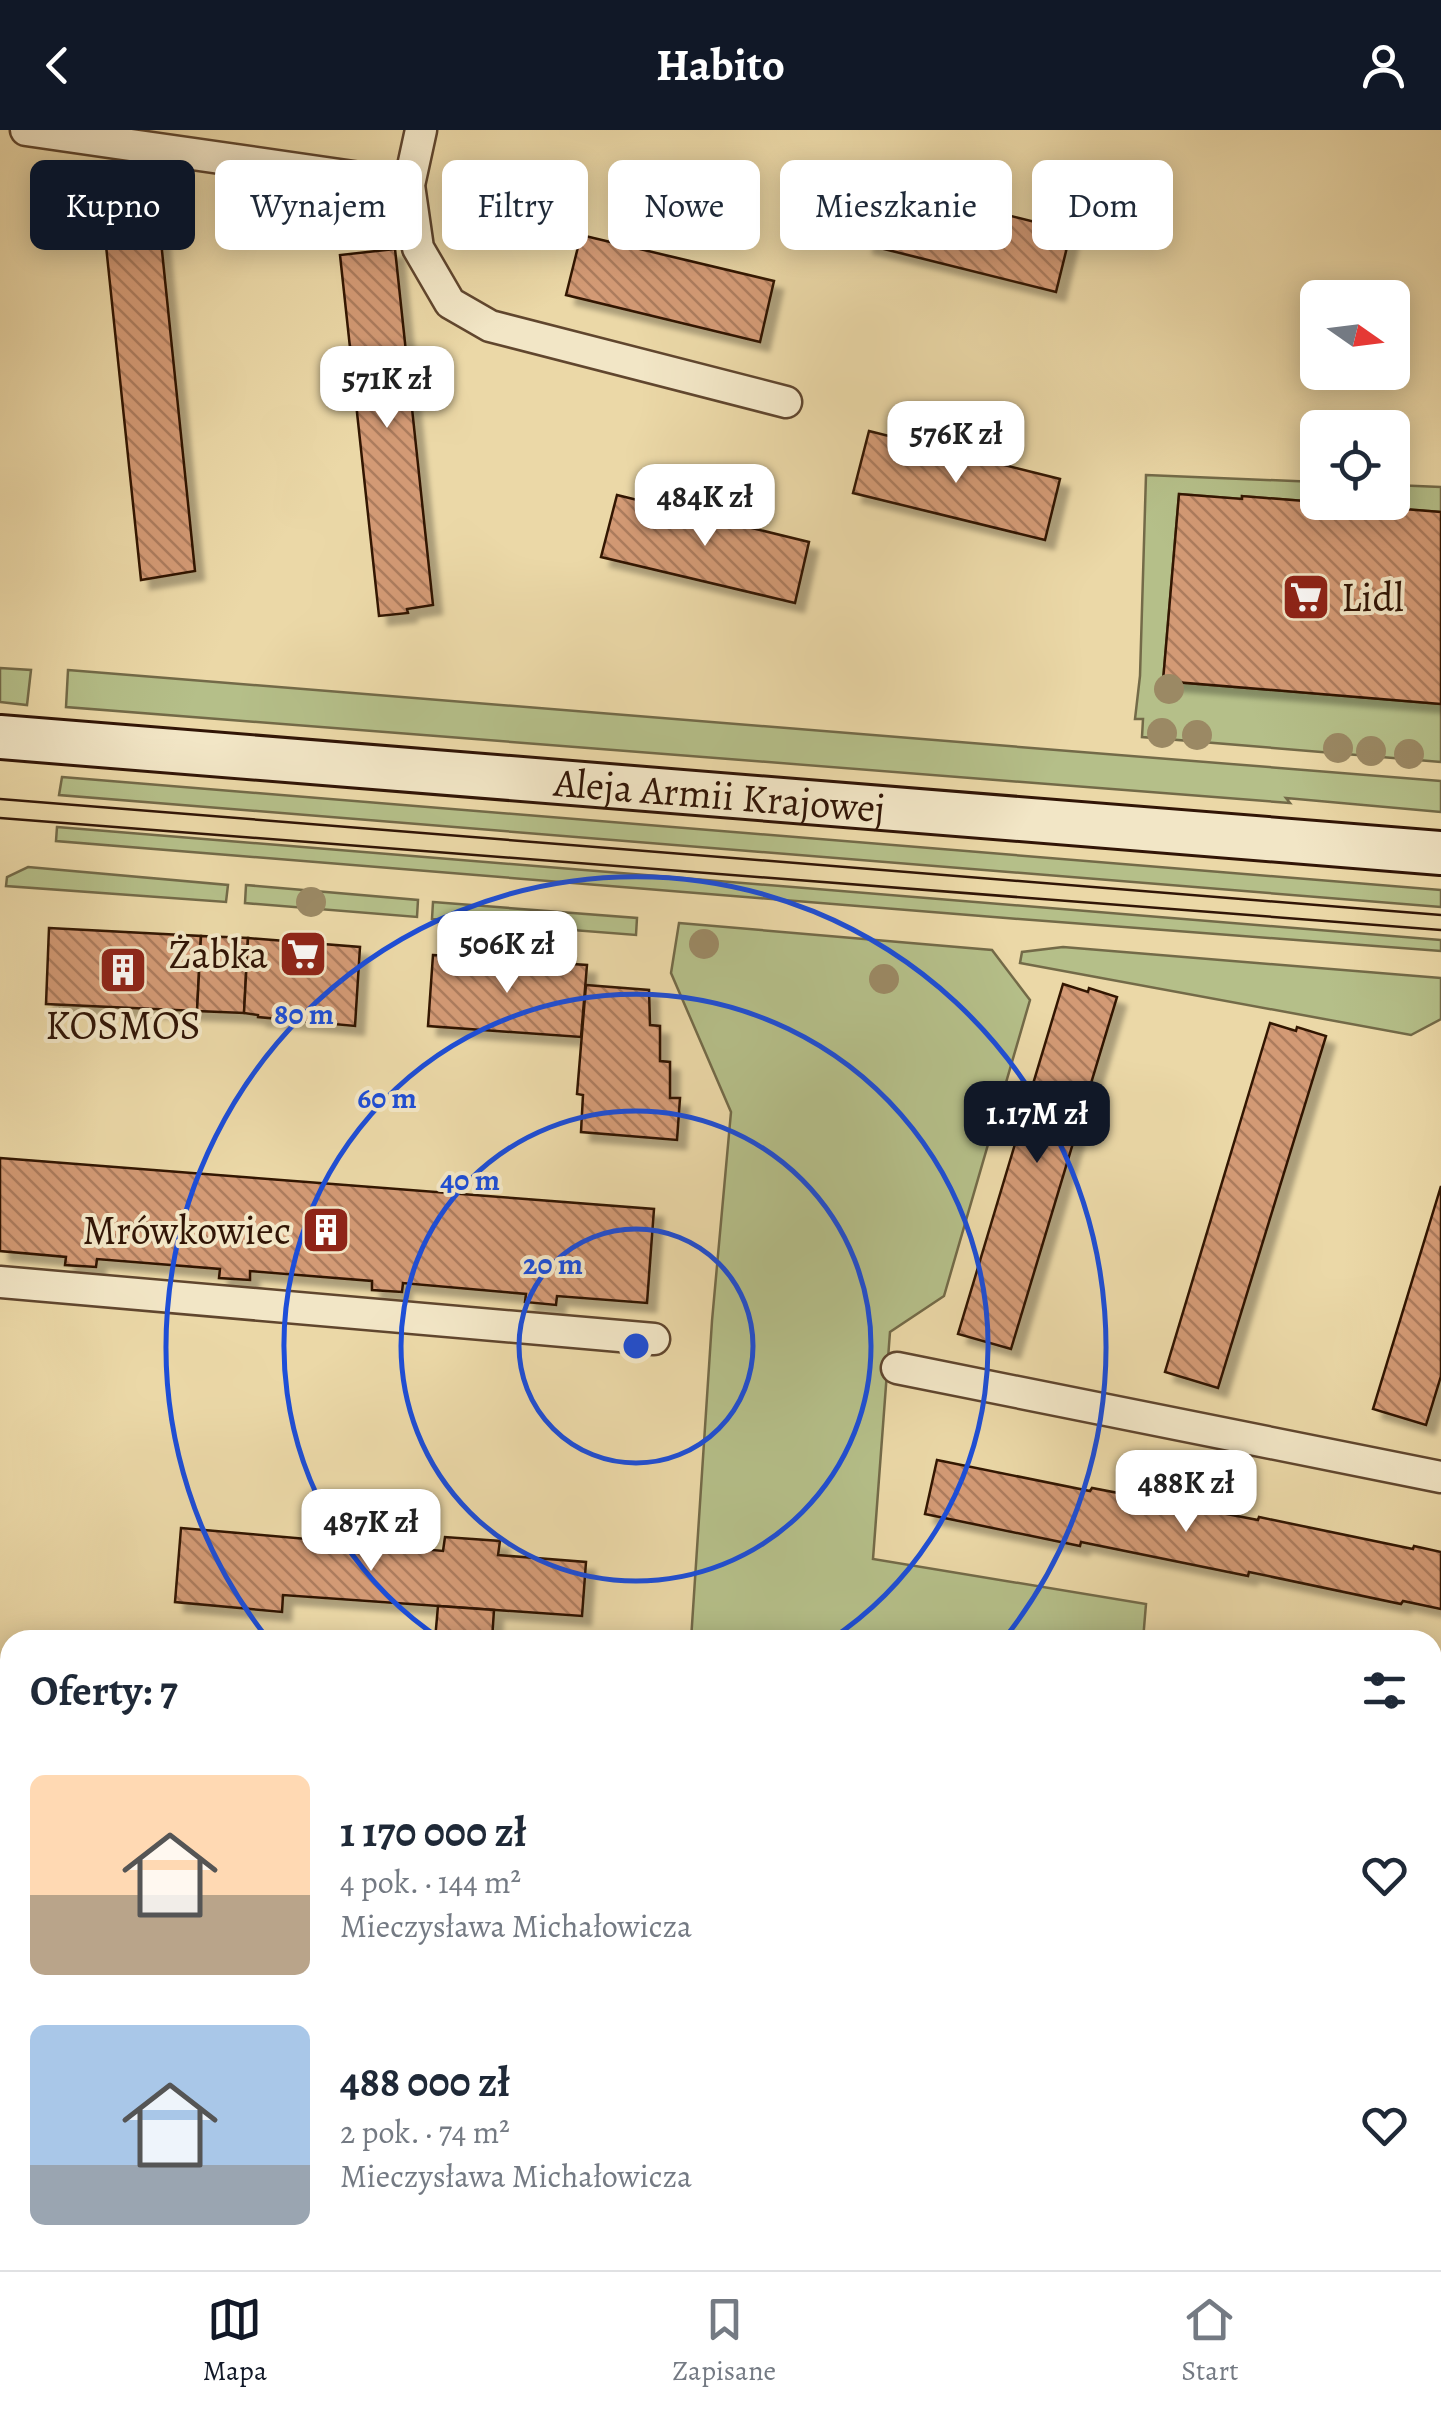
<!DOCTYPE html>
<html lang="pl">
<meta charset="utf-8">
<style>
body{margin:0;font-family:Alegreya,serif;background:#f6f6f7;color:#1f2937;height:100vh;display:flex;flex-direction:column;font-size:38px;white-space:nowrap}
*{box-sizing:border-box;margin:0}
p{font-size:32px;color:#747a83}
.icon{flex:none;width:55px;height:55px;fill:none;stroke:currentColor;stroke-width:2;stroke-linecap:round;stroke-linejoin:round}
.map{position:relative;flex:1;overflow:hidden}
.drawer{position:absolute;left:0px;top:1500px;width:1442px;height:640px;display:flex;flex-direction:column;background:#fff;border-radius:30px 30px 0 0;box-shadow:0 5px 25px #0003}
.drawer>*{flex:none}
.banner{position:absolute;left:30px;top:30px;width:1382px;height:90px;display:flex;gap:20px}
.needle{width:65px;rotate:104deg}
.controls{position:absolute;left:1300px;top:150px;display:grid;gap:20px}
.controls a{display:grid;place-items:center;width:110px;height:110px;border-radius:15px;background:#fff;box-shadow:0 5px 25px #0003;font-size:50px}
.price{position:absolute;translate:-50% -85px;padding:0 22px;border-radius:20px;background:#fff;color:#222;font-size:32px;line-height:65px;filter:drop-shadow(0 2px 5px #0008)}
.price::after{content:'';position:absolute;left:50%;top:60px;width:30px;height:22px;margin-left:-15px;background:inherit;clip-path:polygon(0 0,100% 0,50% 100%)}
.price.current{background:#111827;color:#fff}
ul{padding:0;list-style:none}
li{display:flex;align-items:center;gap:30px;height:250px;padding:0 30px}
li span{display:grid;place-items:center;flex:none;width:280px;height:200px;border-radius:15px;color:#555}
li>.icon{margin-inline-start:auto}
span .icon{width:120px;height:120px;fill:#fffc;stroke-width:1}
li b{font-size:42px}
h2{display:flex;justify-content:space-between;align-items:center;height:120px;padding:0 30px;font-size:42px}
.chip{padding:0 35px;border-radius:15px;background:#fff;box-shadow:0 5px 25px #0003;font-size:35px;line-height:90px}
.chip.current{background:#111827;color:#fff}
header{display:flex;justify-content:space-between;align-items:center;height:130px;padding:0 30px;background:#111827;color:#fff;font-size:45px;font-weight:700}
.menu{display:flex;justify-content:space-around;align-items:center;height:140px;border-top:2px solid #e0e1e3;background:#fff;font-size:28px;color:#747a83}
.menu a{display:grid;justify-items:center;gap:5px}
.menu .current{color:#111827}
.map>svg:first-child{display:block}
.green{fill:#b5bf89;stroke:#736a48;stroke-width:2.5}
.building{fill:url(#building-back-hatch);stroke:#311506;stroke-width:2.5;filter:url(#shadow)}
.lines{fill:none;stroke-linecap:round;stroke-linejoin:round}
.street-casing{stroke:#60462e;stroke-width:35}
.secondary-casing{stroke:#311506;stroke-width:48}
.street{stroke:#f2e6c6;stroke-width:30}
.secondary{stroke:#f2e6c6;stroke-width:42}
.tram{stroke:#311506;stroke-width:2.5}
.tree{fill:#9b8964}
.ring{fill:none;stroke:#1d4ed8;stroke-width:5}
.labels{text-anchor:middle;stroke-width:8;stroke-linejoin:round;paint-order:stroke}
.poi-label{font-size:40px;fill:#311506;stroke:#f2e6c6;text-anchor:end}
.street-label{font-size:40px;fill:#311506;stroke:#f2e6c6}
.centre{fill:#1d4ed8;stroke:#f2e6c6;stroke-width:5}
.ring-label{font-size:30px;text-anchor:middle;font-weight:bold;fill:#1d4ed8;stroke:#f2e6c6;stroke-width:8;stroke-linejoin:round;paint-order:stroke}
</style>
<header><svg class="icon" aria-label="back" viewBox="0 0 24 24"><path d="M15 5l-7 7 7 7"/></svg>Habito<svg class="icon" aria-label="person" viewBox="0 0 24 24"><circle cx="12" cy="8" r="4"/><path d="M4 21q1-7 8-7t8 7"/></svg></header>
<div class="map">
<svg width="1441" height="2140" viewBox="0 0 1441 2140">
<defs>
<pattern id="building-back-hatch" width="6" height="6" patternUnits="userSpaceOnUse" patternTransform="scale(2.5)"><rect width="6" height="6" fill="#d39a74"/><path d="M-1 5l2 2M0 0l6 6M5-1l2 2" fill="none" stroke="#ac7c5d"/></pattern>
<filter id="shadow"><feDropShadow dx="9" dy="9" stdDeviation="2.5" flood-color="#0004"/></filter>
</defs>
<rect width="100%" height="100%" fill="#ebd8a7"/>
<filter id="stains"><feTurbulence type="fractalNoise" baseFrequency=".002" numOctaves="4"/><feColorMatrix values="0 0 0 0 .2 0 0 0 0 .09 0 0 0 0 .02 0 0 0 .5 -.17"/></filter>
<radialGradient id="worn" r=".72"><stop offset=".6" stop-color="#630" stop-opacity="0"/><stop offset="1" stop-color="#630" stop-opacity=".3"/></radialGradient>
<!-- green -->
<g class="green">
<polygon points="1146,345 1317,352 1317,372 1242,366 1242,369 1179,364 1163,551 1441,574 1441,632 1142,607 1143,589 1135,589 1140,546"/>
<polygon points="1393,355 1441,357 1441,382 1324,373 1392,372"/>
<polygon points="0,538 31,540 27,575 0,572"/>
<polygon points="68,540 1441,651 1441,682 1286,668 1290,673 66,577"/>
<polygon points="62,647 1441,760 1441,777 59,665"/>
<polygon points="57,697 1441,810 1441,821 1006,788 56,711"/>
<polygon points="28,737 228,755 226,772 6,756 7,747"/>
<polygon points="246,755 418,770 417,787 245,773"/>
<polygon points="433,772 637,788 636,805 432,789"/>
<polygon points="679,793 992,820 1030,870 944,1166 890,1202 873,1429 1146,1474 1143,1510 691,1510 712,1191 731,982 671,843"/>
<polygon points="1063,817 1441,848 1441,889 1411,905 1020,833 1022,822"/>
</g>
<!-- building -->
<g class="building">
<polygon points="879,53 1071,101 1056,162 864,114"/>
<polygon points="158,82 195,441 141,450 103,87"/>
<polygon points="581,105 774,151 760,212 566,165"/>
<polygon points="395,119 433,475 407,479 408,483 379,486 340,125"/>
<polygon points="869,301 1060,349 1045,410 853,363"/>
<polygon points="1179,364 1242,369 1242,366 1441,382 1441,574 1163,551"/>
<polygon points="617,365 809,412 795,473 601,427"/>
<polygon points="49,798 201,806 197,881 46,874"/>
<polygon points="201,806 248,808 244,883 197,881"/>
<polygon points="248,808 360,817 355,896 258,887 258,885 244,883"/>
<polygon points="433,825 587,835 581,907 428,896"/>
<polygon points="1063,854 1088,862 1089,858 1117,867 1011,1219 958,1204"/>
<polygon points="586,855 649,860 650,895 660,896 660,931 670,932 670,968 680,968 677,1010 581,1002 583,965 577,964"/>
<polygon points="1270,893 1296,901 1297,897 1326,906 1218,1258 1165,1242"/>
<polygon points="0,1028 654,1079 647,1173 557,1166 556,1175 525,1172 526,1164 403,1153 402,1162 372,1160 372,1151 250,1141 250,1150 219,1148 220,1139 97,1129 96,1137 65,1135 66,1127 0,1121"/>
<polygon points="1441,1056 1441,1246 1426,1295 1373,1279"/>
<polygon points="937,1330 1090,1361 1092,1358 1258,1390 1259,1387 1413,1419 1414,1416 1441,1422 1441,1479 1403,1471 1401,1474 1249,1442 1248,1446 1081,1412 1080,1416 925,1384"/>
<polygon points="181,1398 443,1421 445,1407 500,1411 498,1425 586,1432 582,1486 283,1465 282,1482 175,1472"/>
<polygon points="438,1476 494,1480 492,1510 435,1510"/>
<rect x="1432" y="2023" width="9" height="55"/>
<polygon points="280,2130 336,2130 334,2140 278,2140"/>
<polygon points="511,2130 568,2130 566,2140 509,2140"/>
<polygon points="838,2130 1041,2130 838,2132"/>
</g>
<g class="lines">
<!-- street casing -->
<g class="street-casing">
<g id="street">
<polyline points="26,0 409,55"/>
<polyline points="421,0 409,55 418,118 450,173 490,196 786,272"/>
<polyline points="0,1152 654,1209"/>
<polyline points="897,1238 1441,1347"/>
<polyline points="1432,1949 1441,1949"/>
</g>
</g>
<!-- secondary casing -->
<g class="secondary-casing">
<g id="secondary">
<path id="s1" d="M0,607L1441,723"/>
</g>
</g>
<!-- street -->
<use href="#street" class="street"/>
<!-- secondary -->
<use href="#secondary" class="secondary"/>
<!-- tram -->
<g class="tram">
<polyline points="0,669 1441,785"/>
<polyline points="0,688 1441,800"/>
</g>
</g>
<!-- trees -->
<g class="tree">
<circle cx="1169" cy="559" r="15"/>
<circle cx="1162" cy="603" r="15"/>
<circle cx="1197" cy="605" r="15"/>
<circle cx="1338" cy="618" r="15"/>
<circle cx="1371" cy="621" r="15"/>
<circle cx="1409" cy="624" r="15"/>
<circle cx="311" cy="772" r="15"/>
<circle cx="704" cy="814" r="15"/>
<circle cx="884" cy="849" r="15"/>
</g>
<!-- distance rings -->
<g class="ring">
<circle cx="636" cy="1216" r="117"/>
<circle cx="636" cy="1216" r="235"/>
<path d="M442 1510A352 352 0 1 1 830 1510"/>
<path d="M268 1509A470 470 0 1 1 1004 1509"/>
</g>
<!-- icons -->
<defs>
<g id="supermarket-square" transform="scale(2.5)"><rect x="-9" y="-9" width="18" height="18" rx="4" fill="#8f2418" stroke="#f2e6c6"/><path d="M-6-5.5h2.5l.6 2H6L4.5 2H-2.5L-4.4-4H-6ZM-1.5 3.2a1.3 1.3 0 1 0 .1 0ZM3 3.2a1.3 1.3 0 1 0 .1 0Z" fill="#fff"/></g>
<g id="building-square" transform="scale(2.5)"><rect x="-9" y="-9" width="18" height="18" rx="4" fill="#8f2418" stroke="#f2e6c6"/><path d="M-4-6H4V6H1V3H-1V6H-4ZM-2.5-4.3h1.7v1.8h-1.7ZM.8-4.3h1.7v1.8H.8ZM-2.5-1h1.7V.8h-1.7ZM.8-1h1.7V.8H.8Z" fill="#fff"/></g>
</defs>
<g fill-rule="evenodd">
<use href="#supermarket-square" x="1306" y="467"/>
<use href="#supermarket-square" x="303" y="824"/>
<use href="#building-square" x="123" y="840"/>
<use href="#building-square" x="326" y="1100"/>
</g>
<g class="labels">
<!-- poi labels -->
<g class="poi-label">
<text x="1341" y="481" text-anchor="start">Lidl</text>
<text x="268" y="838">Żabka</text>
<text x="123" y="909" text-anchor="middle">KOSMOS</text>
<text x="291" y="1114">Mrówkowiec</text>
</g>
<!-- street labels -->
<g class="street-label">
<text dy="14" stroke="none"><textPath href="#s1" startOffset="722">Aleja Armii Krajowej</textPath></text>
</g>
</g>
<circle cx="636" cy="1216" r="15" class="centre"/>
<g class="ring-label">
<text x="304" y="894">80 m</text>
<text x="387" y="978">60 m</text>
<text x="470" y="1060">40 m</text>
<text x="553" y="1144">20 m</text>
</g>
<rect width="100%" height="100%" filter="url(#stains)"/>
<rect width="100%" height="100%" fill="url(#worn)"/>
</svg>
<div class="controls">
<a><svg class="needle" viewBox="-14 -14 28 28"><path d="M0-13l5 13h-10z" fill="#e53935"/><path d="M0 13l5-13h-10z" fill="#747a83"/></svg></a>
<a><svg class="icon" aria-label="locate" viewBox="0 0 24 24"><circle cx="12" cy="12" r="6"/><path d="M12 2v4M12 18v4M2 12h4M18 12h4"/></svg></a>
</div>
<b class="price" style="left:387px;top:301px">571K zł</b>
<b class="price" style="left:956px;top:356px">576K zł</b>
<b class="price" style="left:705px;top:419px">484K zł</b>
<b class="price" style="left:507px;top:866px">506K zł</b>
<b class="price current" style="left:1037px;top:1036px">1.17M zł</b>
<b class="price" style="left:1186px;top:1405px">488K zł</b>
<b class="price" style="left:371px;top:1444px">487K zł</b>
<div class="banner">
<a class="chip current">Kupno</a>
<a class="chip">Wynajem</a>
<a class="chip">Filtry</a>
<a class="chip">Nowe</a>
<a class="chip">Mieszkanie</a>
<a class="chip">Dom</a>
</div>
<section class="drawer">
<h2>Oferty: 7<svg class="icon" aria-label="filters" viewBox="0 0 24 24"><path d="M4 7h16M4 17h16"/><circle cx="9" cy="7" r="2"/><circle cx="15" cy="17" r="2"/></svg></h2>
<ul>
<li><span style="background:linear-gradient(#ffd9b3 60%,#b9a48a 0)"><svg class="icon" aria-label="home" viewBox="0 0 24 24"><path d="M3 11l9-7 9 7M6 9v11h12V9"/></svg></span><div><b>1 170 000 zł</b><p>4 pok. · 144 m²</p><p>Mieczysława Michałowicza</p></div><svg class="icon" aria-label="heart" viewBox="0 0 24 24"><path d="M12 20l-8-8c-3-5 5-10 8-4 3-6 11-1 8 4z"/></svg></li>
<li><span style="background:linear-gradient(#a9c7e8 70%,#9aa5b1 0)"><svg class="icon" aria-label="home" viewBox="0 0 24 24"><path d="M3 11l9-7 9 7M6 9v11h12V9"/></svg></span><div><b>488 000 zł</b><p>2 pok. · 74 m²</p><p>Mieczysława Michałowicza</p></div><svg class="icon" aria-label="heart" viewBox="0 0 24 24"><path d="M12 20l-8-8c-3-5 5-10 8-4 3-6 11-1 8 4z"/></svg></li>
</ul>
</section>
</div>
<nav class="menu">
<a class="current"><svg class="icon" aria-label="map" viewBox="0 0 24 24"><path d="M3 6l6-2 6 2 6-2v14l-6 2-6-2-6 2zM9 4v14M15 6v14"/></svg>Mapa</a>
<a><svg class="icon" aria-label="saved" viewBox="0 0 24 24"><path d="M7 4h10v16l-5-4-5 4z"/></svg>Zapisane</a>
<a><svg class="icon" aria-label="home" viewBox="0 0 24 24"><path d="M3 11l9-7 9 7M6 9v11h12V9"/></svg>Start</a>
</nav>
